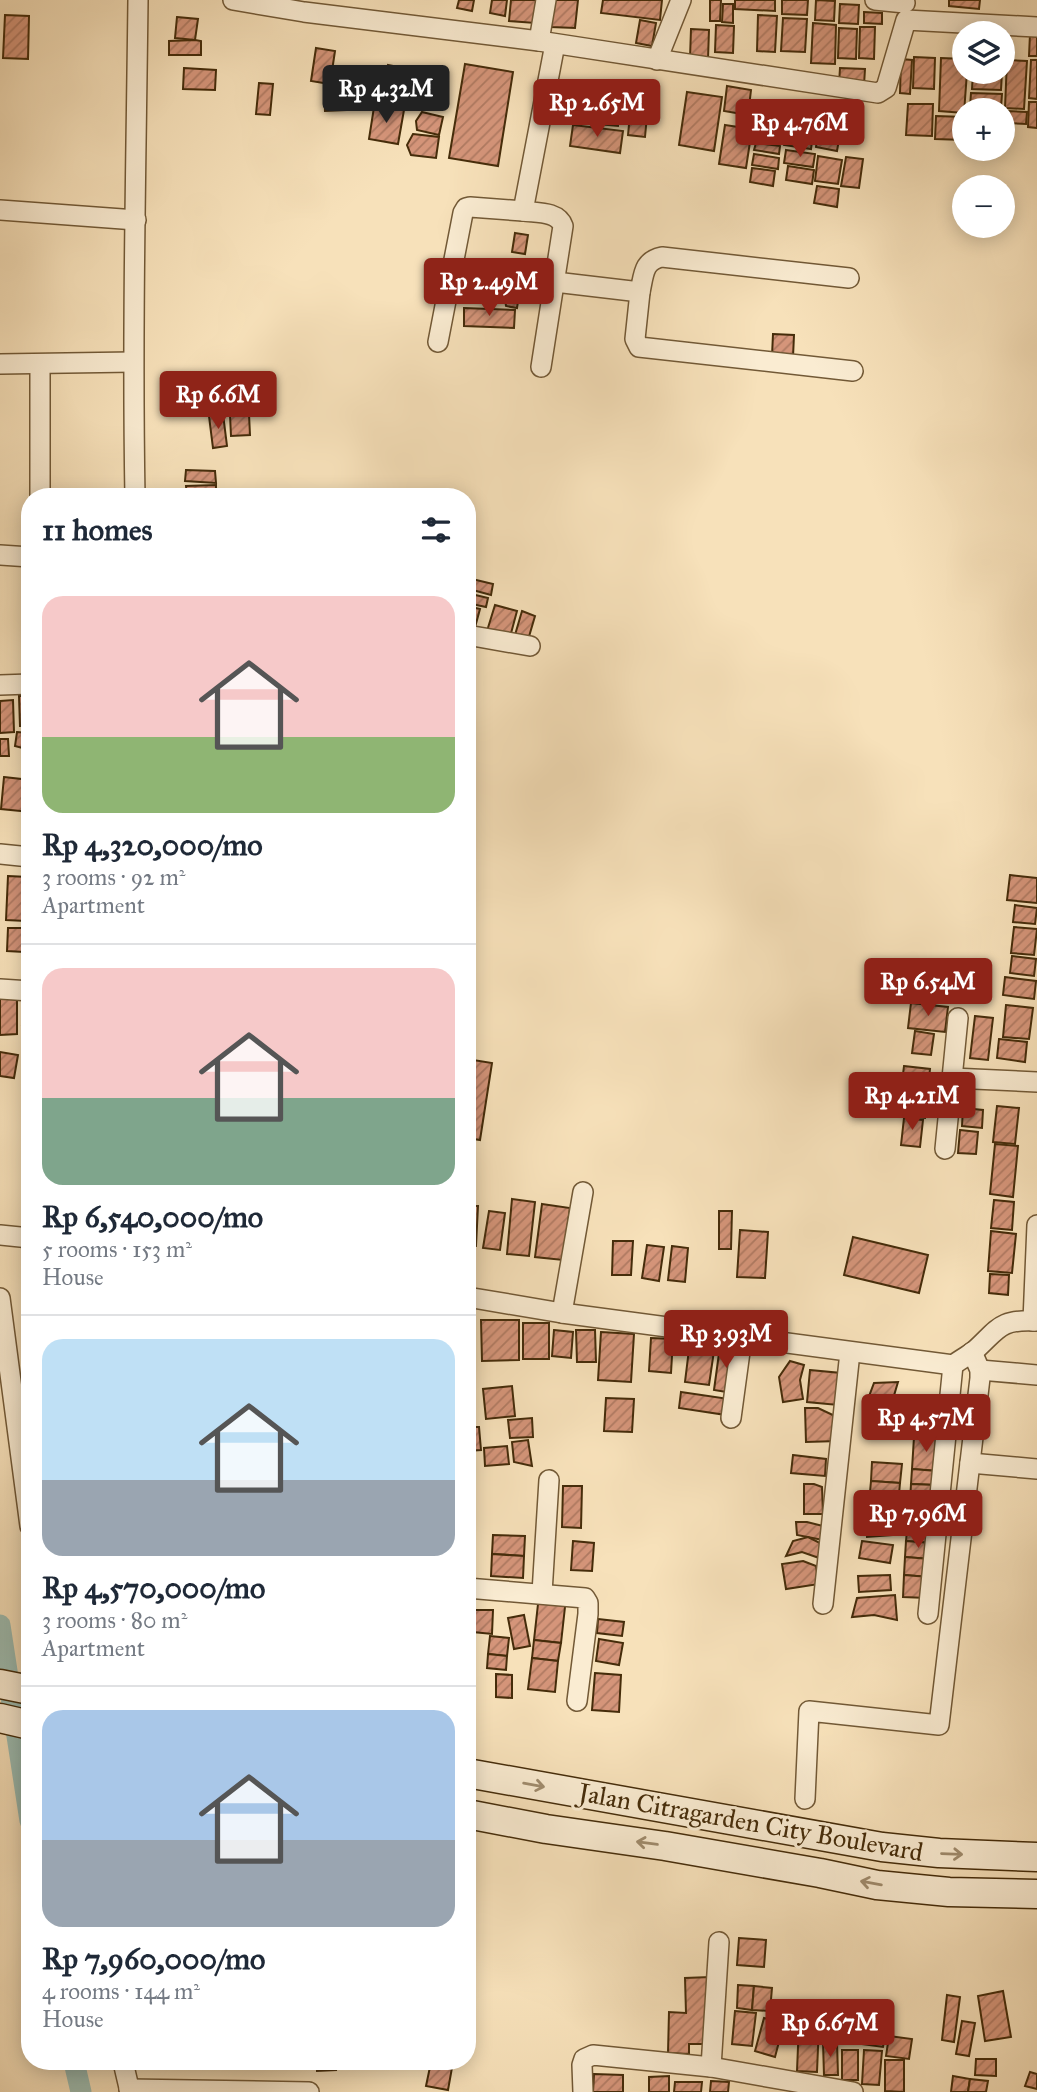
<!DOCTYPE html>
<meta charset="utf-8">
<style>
body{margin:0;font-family:"IM FELL Great Primer",serif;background:#f2f2f3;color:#1f2937;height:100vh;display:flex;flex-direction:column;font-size:26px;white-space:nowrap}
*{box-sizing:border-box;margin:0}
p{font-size:23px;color:#747a83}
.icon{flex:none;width:38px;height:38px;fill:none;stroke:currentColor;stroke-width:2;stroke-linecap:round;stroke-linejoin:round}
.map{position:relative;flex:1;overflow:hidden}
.side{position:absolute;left:21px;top:488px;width:455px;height:1582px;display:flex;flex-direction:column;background:#fff;border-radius:28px;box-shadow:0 4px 18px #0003}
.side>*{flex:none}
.buttons{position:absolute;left:952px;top:21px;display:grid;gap:14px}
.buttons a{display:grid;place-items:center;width:63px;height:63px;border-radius:50%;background:#fff;box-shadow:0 4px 18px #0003;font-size:35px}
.price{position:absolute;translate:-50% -60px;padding:0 16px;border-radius:7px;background:#8f2418;color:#fff;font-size:23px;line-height:46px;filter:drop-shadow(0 2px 4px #0008)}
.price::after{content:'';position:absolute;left:50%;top:42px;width:21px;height:16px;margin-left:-10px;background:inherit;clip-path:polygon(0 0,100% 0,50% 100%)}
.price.on{background:#222;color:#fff}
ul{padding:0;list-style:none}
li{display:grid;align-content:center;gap:14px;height:371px;padding:0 21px}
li+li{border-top:2px solid #e0e1e3}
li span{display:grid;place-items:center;height:217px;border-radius:21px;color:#555}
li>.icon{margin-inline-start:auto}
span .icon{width:126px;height:126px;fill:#fffc;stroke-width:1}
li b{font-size:30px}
h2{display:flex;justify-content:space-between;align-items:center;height:84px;padding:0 21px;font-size:30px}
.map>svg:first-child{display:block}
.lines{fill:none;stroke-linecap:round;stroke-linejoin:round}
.canal{stroke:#9dbdb2;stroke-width:21}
.building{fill:url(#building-hatch);stroke:#452c0a;stroke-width:2}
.street-casing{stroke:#725936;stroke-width:22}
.secondary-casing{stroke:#452c0a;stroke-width:31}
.street{stroke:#faecd2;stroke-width:19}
.secondary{stroke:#faecd2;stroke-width:28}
.oneway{stroke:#a08c6e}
.labels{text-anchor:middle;stroke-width:6;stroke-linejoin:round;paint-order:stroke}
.street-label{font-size:26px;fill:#452c0a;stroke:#faecd2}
</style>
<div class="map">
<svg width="1037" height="2092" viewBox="0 0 1037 2092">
<defs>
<pattern id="building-hatch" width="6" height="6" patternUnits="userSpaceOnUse" patternTransform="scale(1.75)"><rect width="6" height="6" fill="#d5957a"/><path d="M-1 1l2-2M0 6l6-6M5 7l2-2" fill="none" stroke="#af7a62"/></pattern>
</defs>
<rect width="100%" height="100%" fill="#f7e1ba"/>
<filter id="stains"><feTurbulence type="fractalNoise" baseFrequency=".00286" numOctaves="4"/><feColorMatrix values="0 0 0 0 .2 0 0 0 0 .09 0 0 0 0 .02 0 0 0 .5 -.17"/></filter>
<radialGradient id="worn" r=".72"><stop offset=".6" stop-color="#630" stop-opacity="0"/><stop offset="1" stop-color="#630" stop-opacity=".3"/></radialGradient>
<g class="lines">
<!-- canal -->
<g class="canal">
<polyline points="0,1625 30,1821"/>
<polyline points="74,2062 81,2092"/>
</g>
</g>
<!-- building -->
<g class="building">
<polygon points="459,0 474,0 472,11 457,8"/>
<polygon points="492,0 507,0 505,16 490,13"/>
<polygon points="511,0 537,0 535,23 509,21"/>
<polygon points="553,0 578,0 575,28 551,27"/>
<polygon points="603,0 662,0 660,20 601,13"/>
<polygon points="710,0 721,0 720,21 710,21"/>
<polygon points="735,0 775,0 775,11 735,9"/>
<polygon points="782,0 808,0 807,15 782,14"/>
<polygon points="816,0 835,1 834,21 815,20"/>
<polygon points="949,0 980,0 979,9 949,6"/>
<polygon points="723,4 733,4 733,23 722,22"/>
<polygon points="840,4 859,5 858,24 839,23"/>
<polygon points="864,12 882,13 882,24 864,23"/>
<polygon points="5,15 29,16 28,59 3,58"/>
<polygon points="758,15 777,16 775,52 757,51"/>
<polygon points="177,17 198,19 195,40 175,38"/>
<polygon points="783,18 807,19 805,52 781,51"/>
<polygon points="640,20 656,23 652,46 636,43"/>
<polygon points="813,23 836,25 835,64 811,63"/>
<polygon points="716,25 734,26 733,53 715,52"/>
<polygon points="860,27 875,27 874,59 859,58"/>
<polygon points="839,28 857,29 856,59 838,58"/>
<polygon points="691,29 709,30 708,59 690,58"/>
<polygon points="1030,34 1037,34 1037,56 1029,56"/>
<polygon points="195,40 201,41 201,55 169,55 169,41"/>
<polygon points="316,48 335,51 330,84 311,81"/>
<polygon points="914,57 935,58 934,89 913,88"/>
<polygon points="941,58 964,59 964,72 967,72 964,113 939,111"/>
<polygon points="901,59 912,60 910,94 900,93"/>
<polygon points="1007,60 1027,61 1024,109 1005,108"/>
<polygon points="1031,60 1037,60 1037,99 1029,98"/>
<polygon points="465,64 513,72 498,166 449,158"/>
<polygon points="388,65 404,68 399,92 383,89"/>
<polygon points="184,68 216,70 215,90 183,89"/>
<polygon points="840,68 865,69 864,85 839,84"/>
<polygon points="445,69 439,100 426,98 431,70"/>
<polygon points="410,70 423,72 419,98 407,96"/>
<polygon points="973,72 1002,72 1001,90 972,89"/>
<polygon points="333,82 348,85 346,110 325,111 324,88"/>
<polygon points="259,83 273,84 270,115 256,114"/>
<polygon points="591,83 621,86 618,126 587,123"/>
<polygon points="727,86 751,90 748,115 724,111"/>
<polygon points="687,92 722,97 714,151 679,145"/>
<polygon points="971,93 1002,94 1001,108 970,107"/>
<polygon points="1029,102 1037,102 1037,128 1028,127"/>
<polygon points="631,104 648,105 645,137 628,135"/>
<polygon points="908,104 933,104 932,136 906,135"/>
<polygon points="380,106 404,110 398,144 369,139 374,107"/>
<polygon points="762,109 783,112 778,143 757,140"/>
<polygon points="1007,111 1027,112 1026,124 1007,123"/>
<polygon points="422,112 443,117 439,135 417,130 416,121"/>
<polygon points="789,116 815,120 811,149 784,145"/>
<polygon points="936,116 964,117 964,140 935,139"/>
<polygon points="820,118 842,122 837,151 816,147"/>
<polygon points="573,125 623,131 620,153 570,146"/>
<polygon points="725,125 752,129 746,168 719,164"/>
<polygon points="413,134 439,137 436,158 411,155 407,145"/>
<polygon points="756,143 780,146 779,154 754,150"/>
<polygon points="786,150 815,154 813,167 784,163"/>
<polygon points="754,154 779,158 778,169 752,165"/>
<polygon points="818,156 842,160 838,184 815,181"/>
<polygon points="846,157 863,159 859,188 841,186"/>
<polygon points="788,166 814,170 812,184 786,180"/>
<polygon points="752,168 775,171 773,186 750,182"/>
<polygon points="817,186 839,189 837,207 814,203"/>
<polygon points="515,233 528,235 525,254 512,252"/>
<polygon points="504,292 519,295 517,308 506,306"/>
<polygon points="464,308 515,310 514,328 464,326"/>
<polygon points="773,334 794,335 793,357 772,356"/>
<polygon points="223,414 227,446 213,448 209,416"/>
<polygon points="249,414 250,435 231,436 230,415"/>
<polygon points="186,470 215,471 216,483 185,481"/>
<polygon points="216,485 216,497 187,497 186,486"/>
<polygon points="472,579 493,584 491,595 469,589"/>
<polygon points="467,593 488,598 486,607 467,603"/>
<polygon points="495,605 517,611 510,637 487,631"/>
<polygon points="467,606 480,609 474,631 467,629"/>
<polygon points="522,611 535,616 528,640 515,635"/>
<polygon points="19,696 30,696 30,726 20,726"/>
<polygon points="13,700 14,732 0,733 0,701"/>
<polygon points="17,732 27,733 28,738 30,738 30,750 15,746"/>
<polygon points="0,739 8,739 9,756 0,756"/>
<polygon points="4,777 30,780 30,812 1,809"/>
<polygon points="1010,875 1037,878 1037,903 1007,900"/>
<polygon points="8,876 28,877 26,921 6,920"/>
<polygon points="1015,905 1037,908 1035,924 1013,922"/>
<polygon points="1014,927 1037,929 1034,955 1011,953"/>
<polygon points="8,928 25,928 24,952 7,951"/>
<polygon points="1012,956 1036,959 1034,976 1010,973"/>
<polygon points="1005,977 1036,981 1034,999 1003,995"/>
<polygon points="17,994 17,1034 0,1035 0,995"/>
<polygon points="23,995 30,995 30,1025 22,1025"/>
<polygon points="911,1003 948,1007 945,1032 908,1028"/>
<polygon points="1006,1005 1033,1008 1029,1039 1003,1037"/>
<polygon points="975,1016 993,1018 988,1060 970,1058"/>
<polygon points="22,1031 30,1032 30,1050 22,1049"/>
<polygon points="915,1031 934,1034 931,1055 912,1053"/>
<polygon points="999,1039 1027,1042 1025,1062 997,1058"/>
<polygon points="0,1052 18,1055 14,1078 0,1076"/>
<polygon points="467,1059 492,1063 480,1140 467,1138"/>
<polygon points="904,1066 930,1069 925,1118 898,1115"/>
<polygon points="997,1106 1019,1108 1015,1144 993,1142"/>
<polygon points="963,1108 983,1110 982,1128 962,1126"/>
<polygon points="904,1118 923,1120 920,1147 901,1145"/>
<polygon points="25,1120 30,1120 30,1152 24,1152"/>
<polygon points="960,1130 978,1132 976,1154 958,1153"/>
<polygon points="995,1144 1018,1146 1013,1197 990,1194"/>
<polygon points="512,1199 535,1202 529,1256 507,1254"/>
<polygon points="994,1200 1014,1202 1012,1230 991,1228"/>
<polygon points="542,1204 570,1208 563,1260 535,1257"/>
<polygon points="467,1206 478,1206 476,1246 467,1245"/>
<polygon points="489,1211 505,1213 500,1250 483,1248"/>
<polygon points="719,1211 732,1211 731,1249 719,1249"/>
<polygon points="740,1230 768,1232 765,1278 737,1277"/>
<polygon points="991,1231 1016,1234 1012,1273 988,1271"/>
<polygon points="853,1237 928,1255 919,1293 844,1275"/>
<polygon points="613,1241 633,1241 631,1275 612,1275"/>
<polygon points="647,1245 664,1247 659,1281 642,1278"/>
<polygon points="672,1246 688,1248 685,1282 668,1280"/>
<polygon points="990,1274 1009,1275 1008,1295 989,1293"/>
<polygon points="467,1306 472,1306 474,1356 467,1356"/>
<polygon points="481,1320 519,1320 519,1360 482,1361"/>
<rect x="523" y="1323" width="26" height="36"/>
<polygon points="554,1330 573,1332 571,1358 552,1356"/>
<polygon points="576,1330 595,1330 596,1362 577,1362"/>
<polygon points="601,1332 634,1334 631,1382 598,1380"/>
<polygon points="651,1338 673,1339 671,1373 649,1371"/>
<polygon points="690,1341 715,1344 709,1385 685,1382"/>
<polygon points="720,1346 739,1349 733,1393 714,1390"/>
<polygon points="790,1361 804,1365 800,1380 803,1399 783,1402 779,1377"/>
<polygon points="810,1370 841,1373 838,1405 807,1402"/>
<polygon points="898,1382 893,1399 893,1411 868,1412 868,1399 874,1383"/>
<polygon points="512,1386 515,1416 486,1419 483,1389"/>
<polygon points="681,1392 729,1399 726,1415 679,1408"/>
<polygon points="606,1398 634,1399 632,1432 604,1431"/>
<polygon points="805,1408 818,1408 837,1417 838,1441 806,1442"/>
<polygon points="532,1418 533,1437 510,1438 508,1420"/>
<polygon points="467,1427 479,1427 481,1450 467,1451"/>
<polygon points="914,1437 939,1439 937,1471 912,1469"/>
<polygon points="528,1440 532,1466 514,1462 512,1442"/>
<polygon points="507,1446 509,1464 485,1466 484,1448"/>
<polygon points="793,1455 826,1459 825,1476 791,1473"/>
<polygon points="872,1462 902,1464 900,1483 871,1481"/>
<polygon points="912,1469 937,1471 936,1485 911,1484"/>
<polygon points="871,1481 900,1483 898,1505 869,1503"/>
<polygon points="804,1484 814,1484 822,1487 823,1514 804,1514"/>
<polygon points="911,1484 936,1485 934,1503 910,1501"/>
<polygon points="563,1486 582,1486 581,1528 562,1527"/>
<polygon points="910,1501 934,1503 933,1523 908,1521"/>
<polygon points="891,1517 892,1535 867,1537 866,1518"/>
<polygon points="908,1521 933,1523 931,1543 906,1541"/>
<polygon points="796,1522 807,1522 823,1526 823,1540 797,1535"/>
<polygon points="493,1535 525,1536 524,1556 492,1554"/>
<polygon points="808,1537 822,1544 822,1559 802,1552 786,1556 793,1541"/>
<polygon points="573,1541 594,1543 592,1571 571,1570"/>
<polygon points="862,1541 893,1545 890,1563 859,1558"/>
<polygon points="906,1541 931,1543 930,1559 905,1557"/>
<polygon points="492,1554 524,1556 523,1578 491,1576"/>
<polygon points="905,1557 930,1559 929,1577 904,1575"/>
<polygon points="803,1561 816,1566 819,1584 786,1589 782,1564"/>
<polygon points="890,1575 891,1590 859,1592 858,1576"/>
<polygon points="904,1575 929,1577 927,1598 903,1597"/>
<polygon points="539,1595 566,1598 561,1643 534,1640"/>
<polygon points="895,1595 897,1620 874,1615 852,1617 857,1598"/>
<polygon points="467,1609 474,1610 473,1632 467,1632"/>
<polygon points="474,1610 493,1610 492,1634 473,1632"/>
<polygon points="524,1615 530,1646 514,1649 508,1618"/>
<polygon points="598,1619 624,1622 622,1636 597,1633"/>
<polygon points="490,1636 509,1638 507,1656 488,1654"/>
<polygon points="599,1639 623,1643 619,1665 596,1661"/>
<polygon points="534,1640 561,1643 558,1661 532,1658"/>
<polygon points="488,1654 507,1656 506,1670 487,1668"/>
<polygon points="532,1658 558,1661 555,1692 528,1689"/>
<polygon points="595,1673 621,1675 619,1712 592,1710"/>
<polygon points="496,1674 512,1675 512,1698 496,1697"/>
<polygon points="739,1938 766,1940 764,1967 737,1965"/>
<polygon points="710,1977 712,2044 689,2044 689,2054 668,2053 669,2012 686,2013 685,1978"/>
<polygon points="738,1985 754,1986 752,2010 737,2008"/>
<polygon points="754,1986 772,1988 770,2011 752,2010"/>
<polygon points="1003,1991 1011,2037 985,2041 978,1996"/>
<polygon points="947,1995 960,1997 954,2042 942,2040"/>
<polygon points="735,2011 756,2013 752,2046 732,2044"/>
<polygon points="837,2016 858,2018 856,2041 834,2039"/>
<polygon points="764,2018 784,2023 775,2057 755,2051"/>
<polygon points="962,2021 975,2023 969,2056 956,2054"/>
<polygon points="799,2023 819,2024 817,2072 797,2071"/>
<polygon points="864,2023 887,2026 883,2047 861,2044"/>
<polygon points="889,2036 912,2039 909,2059 886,2056"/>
<polygon points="823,2042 837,2042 838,2075 824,2075"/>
<rect x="842" y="2050" width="16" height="30"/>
<polygon points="864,2050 882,2051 879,2085 862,2084"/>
<polygon points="976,2059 996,2059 996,2076 975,2075"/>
<polygon points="885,2060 904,2060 904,2092 885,2091"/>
<polygon points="317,2062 335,2062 336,2070 317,2071"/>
<polygon points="415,2062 453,2062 448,2090 426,2086 430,2067 415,2064"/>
<polygon points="1030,2072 1037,2074 1037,2089 1025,2086"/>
<polygon points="594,2074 623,2075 623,2092 593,2092"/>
<polygon points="669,2076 669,2092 649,2092 649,2077"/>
<polygon points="953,2076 970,2079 968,2092 951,2092"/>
<polygon points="970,2079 988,2081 986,2092 968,2092"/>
<polygon points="711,2081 729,2082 728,2092 710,2092"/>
<polygon points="675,2082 702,2082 701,2092 674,2092"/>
</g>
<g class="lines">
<!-- street casing -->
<g class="street-casing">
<g id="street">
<polyline points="233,0 304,12 539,41 878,93 886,88 906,20 1037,27"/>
<polyline points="875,0 905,3"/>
<polyline points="539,41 546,0"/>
<polyline points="657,60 681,0"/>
<polyline points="0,210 136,220"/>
<path d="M555,282L640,292C644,274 643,261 662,257L849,278"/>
<polyline points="640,292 635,339 639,347 853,371"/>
<polyline points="438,342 463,213 466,208 470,207 523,211"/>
<polyline points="0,364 133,362"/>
<polyline points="40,364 40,497"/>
<path d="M541,367L563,226C558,211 536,213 523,211L555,44"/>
<path d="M135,497C132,331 136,166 138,0"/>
<polyline points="0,555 30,557"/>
<polyline points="467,635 530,646"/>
<polyline points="0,685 30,684"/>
<polyline points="0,854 30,857"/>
<polyline points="0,989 30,991"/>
<polyline points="952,1078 1037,1082"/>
<polyline points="945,1149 958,1018"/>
<polyline points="0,1235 30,1238"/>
<path d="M467,1297L562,1313L953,1365C960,1360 967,1356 973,1352C999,1329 998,1319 1037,1321"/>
<polyline points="0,1298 30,1526"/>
<polyline points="562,1313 583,1192"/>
<polyline points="1033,1321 1037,1225"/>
<polyline points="980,1370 1037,1375"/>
<polyline points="731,1418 742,1337"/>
<polyline points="970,1463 1037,1469"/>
<polyline points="467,1588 585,1598 588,1603 588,1614 577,1701"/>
<polyline points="542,1593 549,1480"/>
<polyline points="823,1604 850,1352"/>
<polyline points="928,1614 953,1365"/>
<polyline points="805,1799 809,1711 939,1725 980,1378 980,1370 972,1352"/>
<polyline points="123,2062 130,2092"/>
<polyline points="711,2067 719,1942"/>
<polyline points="129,2089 309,2092"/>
<polyline points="583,2092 582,2065 584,2059 593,2055 711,2067 853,2092"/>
</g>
</g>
<!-- secondary casing -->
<g class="secondary-casing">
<g id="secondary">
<polyline points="0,1684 30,1690"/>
<polyline points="0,1718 30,1725"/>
<polyline points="467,1773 882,1847 939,1853 1037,1857"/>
<polyline points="467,1814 546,1829 665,1846 820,1873 877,1885 949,1892 1037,1894"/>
</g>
</g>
<!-- street -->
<use href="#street" class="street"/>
<!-- secondary -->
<use href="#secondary" class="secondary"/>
</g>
<!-- one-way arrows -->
<defs><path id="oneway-shaft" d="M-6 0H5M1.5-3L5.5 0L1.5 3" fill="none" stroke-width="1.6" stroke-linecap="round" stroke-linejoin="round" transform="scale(1.75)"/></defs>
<g class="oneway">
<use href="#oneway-shaft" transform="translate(534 1785) rotate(10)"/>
<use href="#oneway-shaft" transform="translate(647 1843) rotate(-172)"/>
<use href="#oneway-shaft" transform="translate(952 1854) rotate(2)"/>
<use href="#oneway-shaft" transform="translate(871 1883) rotate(-170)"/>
</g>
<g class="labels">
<!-- street labels -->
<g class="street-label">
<text transform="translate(751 1822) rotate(10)" y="9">Jalan Citragarden City Boulevard</text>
</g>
</g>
<rect width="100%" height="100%" filter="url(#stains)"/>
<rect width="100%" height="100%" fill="url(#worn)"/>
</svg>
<div class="buttons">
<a><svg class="icon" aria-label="layers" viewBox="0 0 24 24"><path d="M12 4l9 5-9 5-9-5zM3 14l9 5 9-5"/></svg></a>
<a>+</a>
<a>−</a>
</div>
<b class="price on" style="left:386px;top:125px">Rp 4.32M</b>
<b class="price" style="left:597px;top:139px">Rp 2.65M</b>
<b class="price" style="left:800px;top:159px">Rp 4.76M</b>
<b class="price" style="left:489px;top:318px">Rp 2.49M</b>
<b class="price" style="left:218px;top:431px">Rp 6.6M</b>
<b class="price" style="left:928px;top:1018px">Rp 6.54M</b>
<b class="price" style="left:912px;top:1132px">Rp 4.21M</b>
<b class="price" style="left:726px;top:1370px">Rp 3.93M</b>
<b class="price" style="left:926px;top:1454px">Rp 4.57M</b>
<b class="price" style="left:918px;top:1550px">Rp 7.96M</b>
<b class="price" style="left:830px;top:2059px">Rp 6.67M</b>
<section class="side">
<h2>11 homes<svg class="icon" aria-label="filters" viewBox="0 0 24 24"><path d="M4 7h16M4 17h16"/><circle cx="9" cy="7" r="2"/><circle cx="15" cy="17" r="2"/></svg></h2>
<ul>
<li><span style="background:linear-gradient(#f6c9c9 65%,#8fb573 0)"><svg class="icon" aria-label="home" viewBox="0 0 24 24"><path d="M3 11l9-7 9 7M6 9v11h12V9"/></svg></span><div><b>Rp 4,320,000/mo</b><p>3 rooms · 92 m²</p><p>Apartment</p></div></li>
<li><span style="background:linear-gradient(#f6c9c9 60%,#7fa58c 0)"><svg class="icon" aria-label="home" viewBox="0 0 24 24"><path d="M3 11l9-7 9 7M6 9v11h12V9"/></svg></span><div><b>Rp 6,540,000/mo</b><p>5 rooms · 153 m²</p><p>House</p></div></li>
<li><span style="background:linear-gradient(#bfe0f5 65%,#9aa5b1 0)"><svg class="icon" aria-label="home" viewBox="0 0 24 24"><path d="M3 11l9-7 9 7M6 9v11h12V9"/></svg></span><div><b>Rp 4,570,000/mo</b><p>3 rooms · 80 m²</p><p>Apartment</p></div></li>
<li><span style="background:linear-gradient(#a9c7e8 60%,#9aa5b1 0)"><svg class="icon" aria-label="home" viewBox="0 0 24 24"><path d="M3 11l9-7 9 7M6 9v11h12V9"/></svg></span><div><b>Rp 7,960,000/mo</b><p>4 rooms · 144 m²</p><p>House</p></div></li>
</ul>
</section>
</div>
